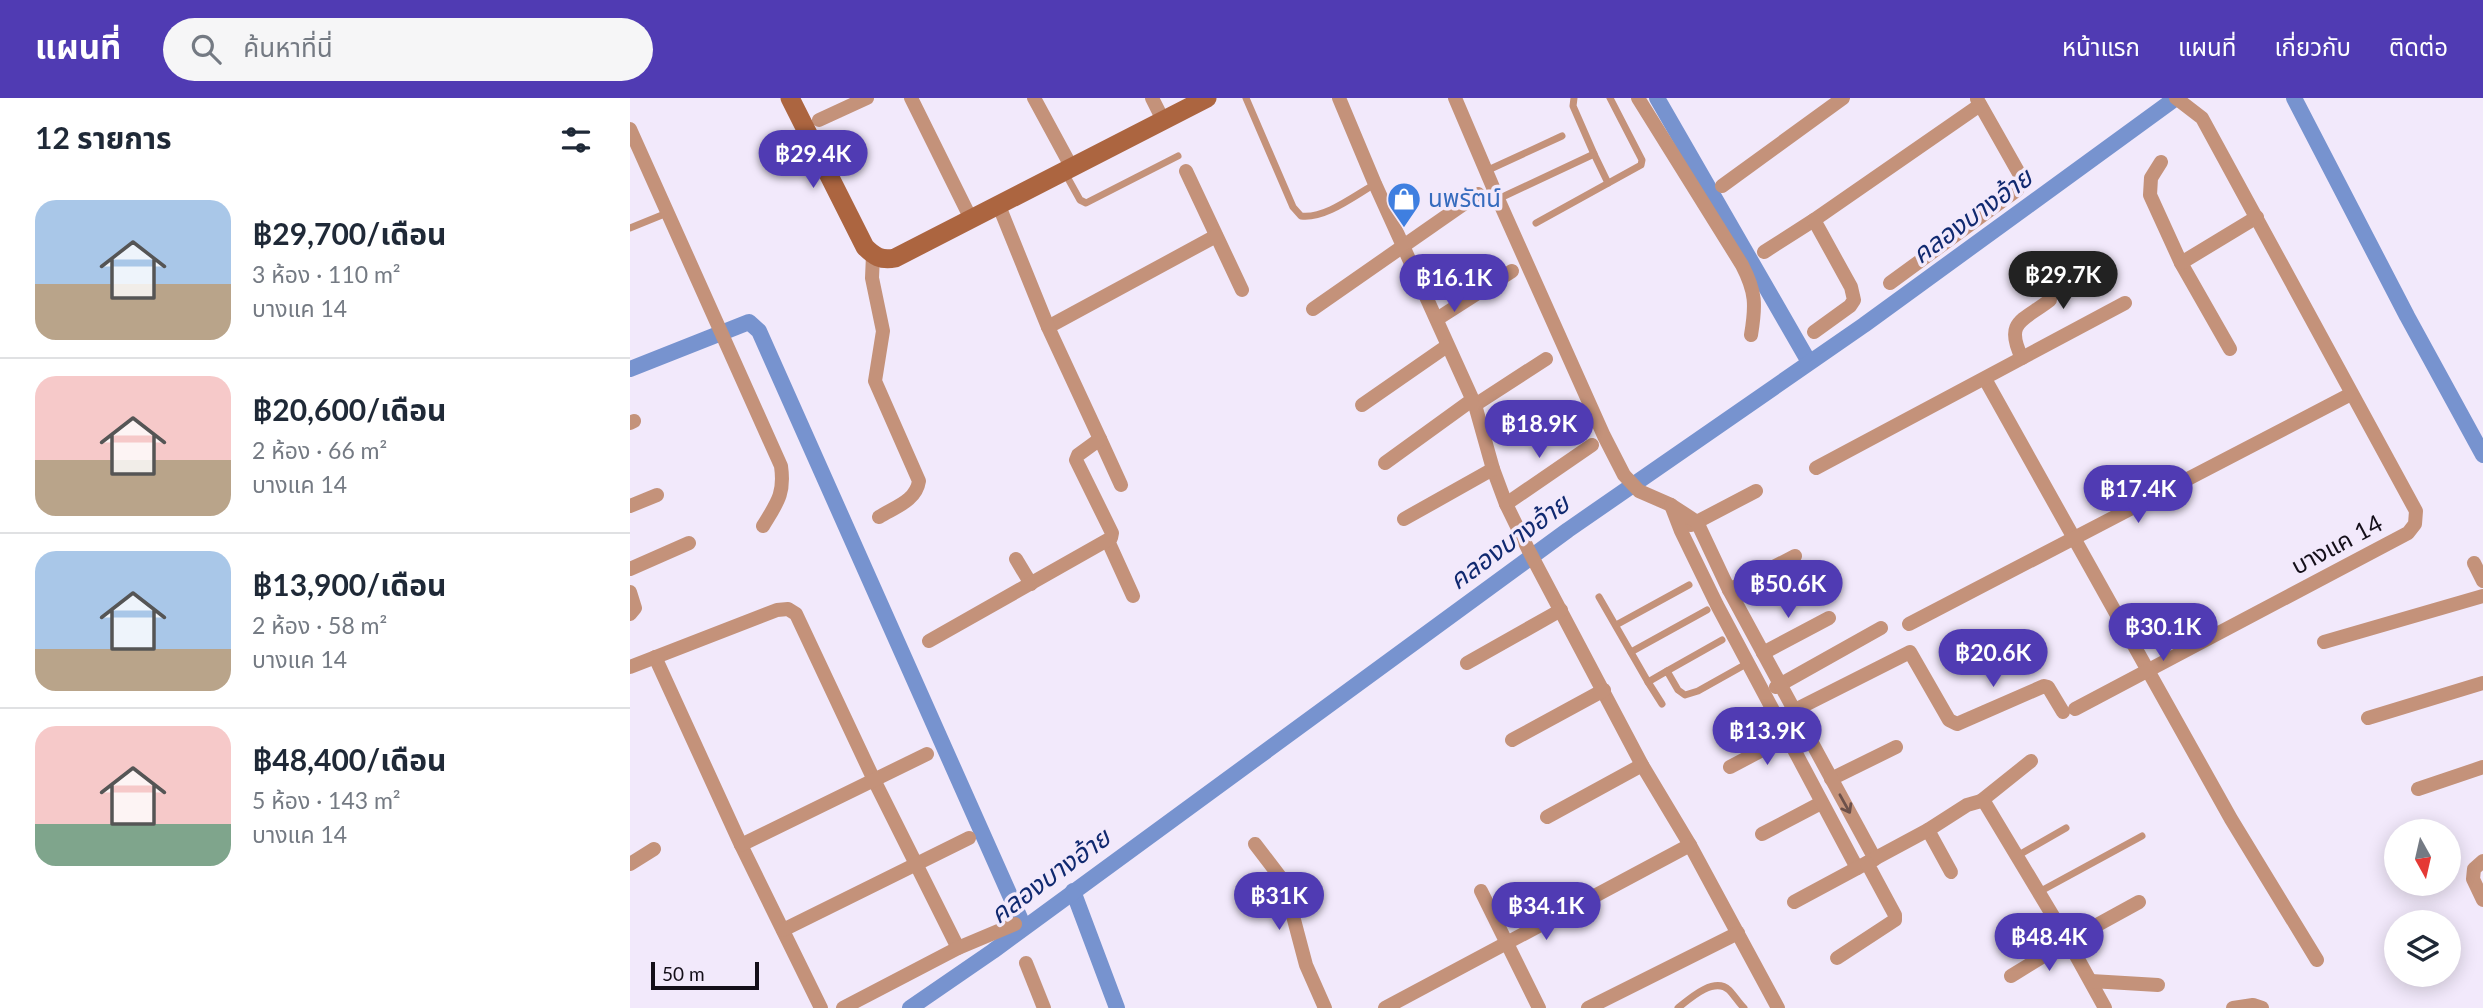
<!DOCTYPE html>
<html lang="th">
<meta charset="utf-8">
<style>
body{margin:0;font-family:Lato,"Noto Sans Thai",sans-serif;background:#f6f6f7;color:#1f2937;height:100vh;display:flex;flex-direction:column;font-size:26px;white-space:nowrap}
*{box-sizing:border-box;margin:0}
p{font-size:23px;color:#747a83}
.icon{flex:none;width:38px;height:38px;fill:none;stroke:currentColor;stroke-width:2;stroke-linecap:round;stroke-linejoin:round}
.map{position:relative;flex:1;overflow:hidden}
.drawer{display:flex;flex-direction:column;background:#fff;width:630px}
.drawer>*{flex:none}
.needle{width:46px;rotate:172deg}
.fabs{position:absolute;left:1754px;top:721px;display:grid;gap:14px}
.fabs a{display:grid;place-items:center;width:77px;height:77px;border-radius:50%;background:#fff;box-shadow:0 4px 18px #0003;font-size:35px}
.scale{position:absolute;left:21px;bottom:18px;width:108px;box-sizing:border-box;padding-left:7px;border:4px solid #140f19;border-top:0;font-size:19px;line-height:24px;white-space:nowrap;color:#140f19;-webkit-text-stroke:5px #f2e9fb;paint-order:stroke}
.price{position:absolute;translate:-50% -60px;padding:0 16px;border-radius:24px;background:#503bb3;color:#fff;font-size:23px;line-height:46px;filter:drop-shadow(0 2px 4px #0008)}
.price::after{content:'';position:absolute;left:50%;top:42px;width:21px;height:16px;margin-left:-10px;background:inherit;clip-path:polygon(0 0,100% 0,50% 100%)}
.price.on{background:#222;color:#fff}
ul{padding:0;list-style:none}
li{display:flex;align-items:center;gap:21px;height:175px;padding:0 35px}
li+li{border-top:2px solid #e0e1e3}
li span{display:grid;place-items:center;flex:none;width:196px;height:140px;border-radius:21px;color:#555}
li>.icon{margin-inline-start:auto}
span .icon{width:84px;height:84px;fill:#fffc;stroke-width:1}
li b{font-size:30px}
h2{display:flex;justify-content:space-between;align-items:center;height:84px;padding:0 35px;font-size:30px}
header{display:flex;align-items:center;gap:42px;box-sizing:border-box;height:98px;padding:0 35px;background:#503bb3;color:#fff}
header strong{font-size:33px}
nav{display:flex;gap:38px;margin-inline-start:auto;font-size:24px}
.search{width:490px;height:63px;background:#f6f6f7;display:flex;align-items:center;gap:18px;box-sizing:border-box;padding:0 24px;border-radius:38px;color:#747a83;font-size:26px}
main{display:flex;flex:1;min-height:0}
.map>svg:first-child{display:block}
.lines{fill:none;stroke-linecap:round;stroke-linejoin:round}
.canal{stroke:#7793cf;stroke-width:16}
.lane{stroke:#c4927a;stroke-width:7}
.street{stroke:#c4927a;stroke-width:14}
.secondary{stroke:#ac6540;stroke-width:19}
.oneway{stroke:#6c504a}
.labels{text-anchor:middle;stroke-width:7;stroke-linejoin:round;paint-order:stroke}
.shop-label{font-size:24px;fill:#366cbe;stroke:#f2e9fb;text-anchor:start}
.street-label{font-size:24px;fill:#140f19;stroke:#f2e9fb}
.water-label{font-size:26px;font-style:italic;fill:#102970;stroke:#f2e9fb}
</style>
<header>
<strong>แผนที่</strong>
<div class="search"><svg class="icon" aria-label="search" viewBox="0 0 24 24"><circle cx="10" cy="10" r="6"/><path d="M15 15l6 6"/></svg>ค้นหาที่นี่</div>
<nav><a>หน้าแรก</a><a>แผนที่</a><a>เกี่ยวกับ</a><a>ติดต่อ</a></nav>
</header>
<main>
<section class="drawer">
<h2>12 รายการ<svg class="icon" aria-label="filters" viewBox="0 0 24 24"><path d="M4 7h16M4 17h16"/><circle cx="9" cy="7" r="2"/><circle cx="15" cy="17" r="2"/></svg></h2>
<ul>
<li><span style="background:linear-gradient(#a9c7e8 60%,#b9a48a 0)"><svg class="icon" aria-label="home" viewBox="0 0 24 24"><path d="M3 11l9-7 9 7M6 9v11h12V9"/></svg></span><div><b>฿29,700/เดือน</b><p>3 ห้อง · 110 m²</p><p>บางแค 14</p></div></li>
<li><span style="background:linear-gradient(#f6c9c9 60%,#b9a48a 0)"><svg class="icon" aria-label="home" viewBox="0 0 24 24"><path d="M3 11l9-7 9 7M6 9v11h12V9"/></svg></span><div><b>฿20,600/เดือน</b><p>2 ห้อง · 66 m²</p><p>บางแค 14</p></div></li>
<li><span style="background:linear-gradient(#a9c7e8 70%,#b9a48a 0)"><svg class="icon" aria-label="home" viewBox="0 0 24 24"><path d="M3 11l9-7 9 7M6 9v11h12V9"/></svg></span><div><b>฿13,900/เดือน</b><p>2 ห้อง · 58 m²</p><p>บางแค 14</p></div></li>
<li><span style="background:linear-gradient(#f6c9c9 70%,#7fa58c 0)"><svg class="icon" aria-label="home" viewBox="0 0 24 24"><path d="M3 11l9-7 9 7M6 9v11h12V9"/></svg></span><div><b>฿48,400/เดือน</b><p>5 ห้อง · 143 m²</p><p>บางแค 14</p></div></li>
</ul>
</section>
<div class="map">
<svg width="1853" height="910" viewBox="0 0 1853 910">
<rect width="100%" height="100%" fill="#f2e9fb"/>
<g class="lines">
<!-- canal -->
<g class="canal">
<polyline points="1027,0 1179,264"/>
<polyline points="1664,0 1777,218 1853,357"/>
<polyline points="0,271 119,224 129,233 394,829"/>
<polyline points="443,793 487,910"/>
<polyline points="280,910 363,853 938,432 1234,227 1546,0"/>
</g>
<!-- lane -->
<g class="lane">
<path d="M616,0L663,109L671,118C695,121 724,98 745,86"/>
<polyline points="964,56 978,85"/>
<polyline points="856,73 932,38"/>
<polyline points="435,75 450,102 456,105 548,58"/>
<polyline points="868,101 964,56 943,8 944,0"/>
<polyline points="906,125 1011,67 1012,62 980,0"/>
<polyline points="0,130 37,115"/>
<polyline points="969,499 1018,584 1037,573 1048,592 1055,597 1068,593 1118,565"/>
<polyline points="986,527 1059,487"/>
<polyline points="1001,554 1077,512"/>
<polyline points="1037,573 1092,542"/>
<polyline points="1018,584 1032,606"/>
<polyline points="1387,758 1436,730"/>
<polyline points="1409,794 1512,738"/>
<path d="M1048,910C1059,901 1084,878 1099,892C1104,897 1108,904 1114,910"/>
</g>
<!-- street -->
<g class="street">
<polyline points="281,0 341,121"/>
<polyline points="404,0 442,70"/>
<polyline points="522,0 533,22"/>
<polyline points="709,0 745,86 845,307 863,371 876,406 898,451 1012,667 1060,747 1148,910"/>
<polyline points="825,0 868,101 974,338 994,377 1009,393 1041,407"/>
<path d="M1008,0L1112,167C1126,194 1126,207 1121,237"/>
<polyline points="189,22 237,0"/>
<path d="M0,31L151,368C155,396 147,405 133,428"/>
<polyline points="1531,64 1521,80 1520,97 1551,165 1600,251"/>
<polyline points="556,73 612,192"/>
<polyline points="1092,88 1213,0"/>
<polyline points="1134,154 1184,122"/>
<path d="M243,157L242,180L253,233L245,283L289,383C286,403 265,409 249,419"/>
<polyline points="1551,165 1627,119"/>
<polyline points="1260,185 1387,92 1391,85 1390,77 1347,1"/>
<polyline points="683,211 848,96"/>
<polyline points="807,221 882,173"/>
<polyline points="418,229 586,138"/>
<polyline points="1184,234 1220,208 1224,202 1221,189 1184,122 1350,7"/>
<path d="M1392,260C1374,223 1393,223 1420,202V186L1411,168"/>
<polyline points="1355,281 1601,721 1687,862"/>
<polyline points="732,307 817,248"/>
<polyline points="845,307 916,261"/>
<polyline points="0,325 4,323"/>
<polyline points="470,341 491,387"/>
<polyline points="755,365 842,302"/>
<polyline points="1186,370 1495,205"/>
<polyline points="876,406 962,347"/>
<polyline points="0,408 27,397"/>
<polyline points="774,421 863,371"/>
<polyline points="1061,427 1126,393"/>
<polyline points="478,443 503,498"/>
<polyline points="386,461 401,486"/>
<polyline points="1844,465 1853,483"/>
<polyline points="0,471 59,445"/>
<polyline points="1099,492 1165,458"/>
<polyline points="0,494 5,510 0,516"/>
<polyline points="1279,526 1721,296"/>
<polyline points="299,543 481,440 482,435 446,362 448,357 470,341 418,229 369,108"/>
<polyline points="1694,544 1853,498"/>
<polyline points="1133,555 1199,520"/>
<polyline points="25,559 111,747 191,910"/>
<polyline points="837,565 931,512"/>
<polyline points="0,569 147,512 158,511 166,516 244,682 328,850"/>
<polyline points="1146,589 1251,530"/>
<polyline points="1445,611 1778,435 1785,426 1786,413 1572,20 1546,0"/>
<polyline points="1165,612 1280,554 1319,622 1327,626 1414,588 1418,589 1433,614"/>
<polyline points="1738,620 1853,585"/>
<polyline points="882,642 974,592"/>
<polyline points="1100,669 1157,639"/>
<polyline points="1201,681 1266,649"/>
<polyline points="1788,691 1853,669"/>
<polyline points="1351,703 1401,663"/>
<polyline points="917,719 1012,667"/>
<polyline points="1298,732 1321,774"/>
<polyline points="1132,736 1191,705"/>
<polyline points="625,746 654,784 676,867 695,910"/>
<polyline points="111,747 297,656"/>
<polyline points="1853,763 1844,771 1843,781 1853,802"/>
<polyline points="0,766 24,751"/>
<polyline points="1227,770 1087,507 1051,433 1041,407 1067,424 1099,492 1245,761"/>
<polyline points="851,793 909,910"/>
<polyline points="1164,804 1298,732 1337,707 1351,703 1355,705 1438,843 1475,910"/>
<polyline points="153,832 339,740"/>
<polyline points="1207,860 1265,822 1265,817 1237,765"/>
<polyline points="396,865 414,910"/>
<polyline points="1381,878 1438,843 1509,804"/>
<polyline points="1461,883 1528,887"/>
<polyline points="213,910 328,850 385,826"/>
<polyline points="755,910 1060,747"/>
<polyline points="958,910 1108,835"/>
<polyline points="1603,910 1623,907 1632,910"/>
</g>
<!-- secondary -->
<path class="secondary" d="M160,0L235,149C244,158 251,163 265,160L577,0"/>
</g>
<!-- one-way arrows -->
<defs><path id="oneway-shaft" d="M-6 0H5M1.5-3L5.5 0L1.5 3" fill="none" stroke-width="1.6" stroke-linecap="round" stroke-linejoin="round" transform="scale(1.75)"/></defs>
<use class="oneway" href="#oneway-shaft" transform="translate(1215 706) rotate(61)"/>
<!-- icons -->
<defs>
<g id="shop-pin" transform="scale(1.75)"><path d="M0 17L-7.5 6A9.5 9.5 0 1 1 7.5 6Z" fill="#3f7fe0" stroke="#f2e9fb"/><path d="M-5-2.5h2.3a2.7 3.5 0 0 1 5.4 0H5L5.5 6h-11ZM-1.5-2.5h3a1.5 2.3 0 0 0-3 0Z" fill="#fff"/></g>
</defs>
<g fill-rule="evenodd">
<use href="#shop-pin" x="774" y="101"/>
</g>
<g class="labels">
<!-- shop labels -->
<g class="shop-label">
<text x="798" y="109">นพรัตน์</text>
</g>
<!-- street labels -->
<g class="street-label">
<text transform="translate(1707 447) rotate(-28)" y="8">บางแค 14</text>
</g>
<!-- water labels -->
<g class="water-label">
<text transform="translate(1342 118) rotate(-36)" y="9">คลองบางอ้าย</text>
<text transform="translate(879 444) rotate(-36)" y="9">คลองบางอ้าย</text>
<text transform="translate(420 778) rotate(-36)" y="9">คลองบางอ้าย</text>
</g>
</g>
</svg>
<div class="fabs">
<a><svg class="needle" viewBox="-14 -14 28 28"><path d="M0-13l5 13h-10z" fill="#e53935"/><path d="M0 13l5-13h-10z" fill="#747a83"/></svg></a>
<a><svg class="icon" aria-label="layers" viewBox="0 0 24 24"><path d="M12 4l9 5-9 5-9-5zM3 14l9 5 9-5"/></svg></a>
</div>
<div class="scale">50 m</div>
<b class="price" style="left:183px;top:92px">฿29.4K</b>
<b class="price on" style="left:1433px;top:213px">฿29.7K</b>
<b class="price" style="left:824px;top:216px">฿16.1K</b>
<b class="price" style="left:909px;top:362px">฿18.9K</b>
<b class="price" style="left:1508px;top:427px">฿17.4K</b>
<b class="price" style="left:1158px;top:522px">฿50.6K</b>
<b class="price" style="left:1533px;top:565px">฿30.1K</b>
<b class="price" style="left:1363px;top:591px">฿20.6K</b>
<b class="price" style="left:1137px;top:669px">฿13.9K</b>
<b class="price" style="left:649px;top:834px">฿31K</b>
<b class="price" style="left:916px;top:844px">฿34.1K</b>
<b class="price" style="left:1419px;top:875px">฿48.4K</b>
</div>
</main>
